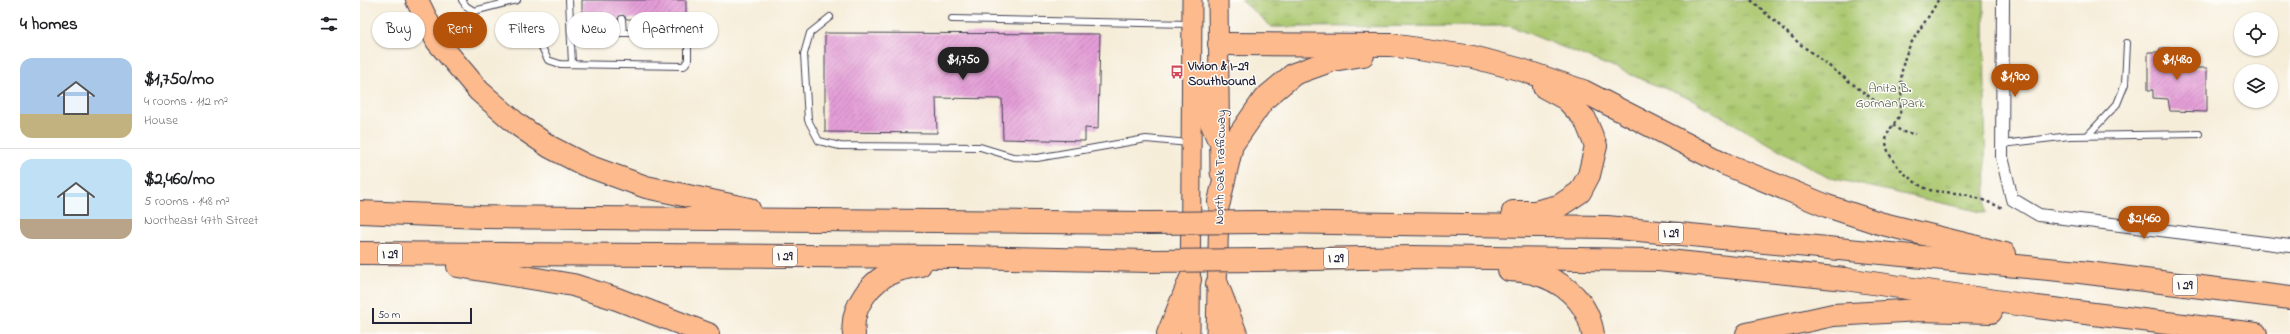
<!DOCTYPE html>
<meta charset="utf-8">
<style>
body{margin:0;font-family:"Indie Flower",sans-serif;background:#f6f6f6;color:#202124;height:100vh;display:flex;flex-direction:column;font-size:15px;white-space:nowrap}
*{box-sizing:border-box;margin:0}
p{font-size:13px;color:#757577}
.icon{flex:none;width:22px;height:22px;fill:none;stroke:currentColor;stroke-width:2;stroke-linecap:round;stroke-linejoin:round}
.map{position:relative;flex:1;overflow:hidden}
.drawer{display:flex;flex-direction:column;background:#fff;width:360px}
.drawer>*{flex:none}
.banner{position:absolute;left:12px;top:12px;width:380px;height:36px;display:flex;gap:8px}
.tools{position:absolute;left:1874px;top:12px;display:grid;gap:8px}
.tools a{display:grid;place-items:center;width:44px;height:44px;border-radius:50%;background:#fff;box-shadow:0 1px 3px #0004;font-size:20px}
.scale{position:absolute;left:12px;bottom:10px;width:100px;box-sizing:border-box;padding-left:4px;border:2px solid #22223b;border-top:0;font-size:11px;line-height:14px;white-space:nowrap;color:#22223b;-webkit-text-stroke:3px #fdfcf7;paint-order:stroke}
.price{position:absolute;translate:-50% -34px;padding:0 9px;border-radius:14px;background:#b45309;color:#fff;font-size:13px;line-height:26px;filter:drop-shadow(0 1px 2px #0008)}
.price::after{content:'';position:absolute;left:50%;top:24px;width:12px;height:9px;margin-left:-6px;background:inherit;clip-path:polygon(0 0,100% 0,50% 100%)}
.price.on{background:#222;color:#fff}
ul{padding:0;list-style:none}
li{display:flex;align-items:center;gap:12px;height:100px;padding:0 20px}
li+li{border-top:1px solid #e0e0e0}
li span{display:grid;place-items:center;flex:none;width:112px;height:80px;border-radius:12px;color:#555}
li>.icon{margin-inline-start:auto}
span .icon{width:48px;height:48px;fill:#fffc;stroke-width:1}
li b{font-size:17px}
h2{display:flex;justify-content:space-between;align-items:center;height:48px;padding:0 20px;font-size:17px}
.chip{padding:0 14px;border-radius:18px;background:#fff;box-shadow:0 1px 3px #0004;font-size:14px;line-height:36px}
.chip.on{background:#b45309;color:#fff}
main{display:flex;flex:1;min-height:0}
.map>svg:first-child{display:block}
.park{fill:url(#park-tufts);stroke:#667555}
.building{fill:url(#building-hatch)}
.lines{fill:none;stroke-linecap:round;stroke-linejoin:round}
.lane-casing{stroke:#424053;stroke-width:8}
.street-casing{stroke:#424053;stroke-width:14}
.primary-casing{stroke:#424053;stroke-width:21}
.highway-casing{stroke:#424053;stroke-width:24}
.path{stroke:#424053;stroke-width:2.5;stroke-dasharray:3 3;stroke-linecap:butt}
.lane{stroke:#fff;stroke-width:6}
.street{stroke:#fff;stroke-width:12}
.primary{stroke:#fcba8d;stroke-width:19}
.highway{stroke:#fcba8d;stroke-width:22}
.highway-bridge-casing{stroke:#424053;stroke-width:24;stroke-linecap:butt}
.highway-bridge{stroke:#fcba8d;stroke-width:22}
.labels{text-anchor:middle;stroke-width:3;stroke-linejoin:round;paint-order:stroke}
.shield{fill:#fdfcf7;stroke:#646373;stroke-width:1}
.shield-label{font-size:12px;font-weight:bold;fill:#22223b}
.poi-label{font-size:13px;font-weight:bold;fill:#22223b;stroke:#fdfcf7;text-anchor:start}
.park-label{font-size:13px;fill:#525c4d;stroke:#fdfcf7}
.street-label{font-size:13px;fill:#22223b;stroke:#fdfcf7}
</style>
<main>
<section class="drawer">
<h2>4 homes<svg class="icon" aria-label="filters" viewBox="0 0 24 24"><path d="M4 7h16M4 17h16"/><circle cx="9" cy="7" r="2"/><circle cx="15" cy="17" r="2"/></svg></h2>
<ul>
<li><span style="background:linear-gradient(#a9c7e8 70%,#c2b280 0)"><svg class="icon" aria-label="home" viewBox="0 0 24 24"><path d="M3 11l9-7 9 7M6 9v11h12V9"/></svg></span><div><b>$1,750/mo</b><p>4 rooms · 112 m²</p><p>House</p></div></li>
<li><span style="background:linear-gradient(#bfe0f5 75%,#b9a48a 0)"><svg class="icon" aria-label="home" viewBox="0 0 24 24"><path d="M3 11l9-7 9 7M6 9v11h12V9"/></svg></span><div><b>$2,460/mo</b><p>5 rooms · 148 m²</p><p>Northeast 47th Street</p></div></li>
</ul>
</section>
<div class="map">
<svg width="1930" height="334" viewBox="0 0 1930 334">
<defs>
<pattern id="park-tufts" width="24" height="20" patternUnits="userSpaceOnUse"><rect width="24" height="20" fill="#abc86f"/><path d="M3 7l-1-3M5 7V3M7 7l1-3M15 17l-1-3M17 17v-4M19 17l1-3" fill="none" stroke="#8ba25c"/></pattern>
<pattern id="building-hatch" width="6" height="6" patternUnits="userSpaceOnUse"><rect width="6" height="6" fill="#e49ed7"/><path d="M-1 1l2-2M0 6l6-6M5 7l2-2" fill="none" stroke="#b880b0"/></pattern>
</defs>
<rect width="100%" height="100%" fill="#fdfcf7"/>
<filter id="ink" filterUnits="userSpaceOnUse"><feTurbulence type="fractalNoise" baseFrequency=".025" numOctaves="2"/><feDisplacementMap in="SourceGraphic" scale="8" xChannelSelector="R" yChannelSelector="G"/><feConvolveMatrix kernelMatrix="1 2 1 2 8 2 1 2 1" color-interpolation-filters="sRGB"/></filter>
<filter id="wash" filterUnits="userSpaceOnUse"><feTurbulence type="fractalNoise" baseFrequency=".012" numOctaves="4" result="noise"/><feDisplacementMap in="SourceGraphic" scale="16" xChannelSelector="R" yChannelSelector="G"/><feGaussianBlur stdDeviation="0.9" result="paint"/><feColorMatrix in="noise" values="0 0 0 0 0 0 0 0 0 0 0 0 0 0 0 0 0 1.4 0 .05"/><feComposite in="paint" operator="in"/></filter>
<g filter="url(#wash)">
<rect width="100%" height="100%" fill="#f6edd9"/>
<!-- park -->
<polygon class="park" points="881,0 1624,0 1626,213 1467,177 1331,99 1150,26 912,27"/>
<g id="blocks">
<!-- building -->
<g class="building">
<polygon points="222,0 326,0 326,27 281,27 281,19 267,19 262,15 258,19 222,20"/>
<polygon points="465,33 740,34 738,129 725,128 725,141 643,139 642,99 576,98 577,133 465,132"/>
<polygon points="1800,48 1824,48 1823,68 1847,68 1847,112 1810,111 1808,99 1793,98 1793,90 1788,90 1788,52 1799,52"/>
</g>
</g>
</g>
<g filter="url(#ink)">
<use href="#blocks" fill-opacity="0" stroke="#424053" stroke-width="1"/>
<g class="lines">
<!-- lane casing -->
<g class="lane-casing">
<g id="lane">
<polyline points="102,0 106,6 114,11 157,0"/>
<polyline points="209,0 212,64"/>
<polyline points="470,17 450,33 444,54 448,120 459,141 480,146 620,147 653,157 677,158 786,139 829,143"/>
<polyline points="262,19 263,33"/>
<polyline points="592,19 830,24"/>
<polyline points="178,39 188,60 200,64 324,66 328,60 328,37 323,33 211,33"/>
<polyline points="1728,135 1757,104 1765,84 1767,43"/>
<polyline points="1642,144 1710,136 1839,134"/>
</g>
</g>
<!-- street casing -->
<g class="street-casing">
<polyline id="street" points="1643,0 1642,157 1652,199 1679,215 1930,246"/>
</g>
<!-- primary casing -->
<g class="primary-casing">
<g id="primary">
<polyline points="858,0 860,173"/>
<polyline points="846,80 846,114 856,138"/>
<polyline points="830,334 832,0"/>
<polyline points="856,334 859,207"/>
</g>
</g>
<!-- highway casing -->
<g class="highway-casing">
<g id="highway">
<polyline points="57,0 77,41 119,91 158,125 190,147 225,165 286,187 389,209"/>
<polyline points="859,44 1031,45 1113,57 1162,70 1223,91 1365,164 1467,206 1519,223 1645,254"/>
<polyline points="859,202 872,145 904,99 934,74 973,60 1003,55"/>
<polyline points="0,212 121,217 789,223"/>
<polyline points="1153,212 1175,212 1199,206 1220,192 1229,175 1236,146 1225,119 1206,99 1184,87"/>
<polyline points="900,222 1247,227 1720,272 1930,298"/>
<polyline points="0,253 598,257 789,261"/>
<polyline points="901,260 1051,257 1298,260 1485,279 1677,307 1896,334"/>
<polyline points="98,266 213,285 257,299 348,334"/>
<path d="M1149,270C1189,271 1226,292 1233,334"/>
<polyline points="857,284 876,334"/>
<path d="M494,334C490,308 511,279 536,271C543,268 552,267 560,265"/>
<polyline points="808,334 830,280"/>
<polyline points="1387,334 1473,315 1560,310 1631,312"/>
</g>
</g>
<!-- path -->
<g class="path">
<polyline points="1391,0 1440,44 1515,101 1521,104 1555,101"/>
<path d="M1578,0C1568,21 1550,38 1544,61C1539,78 1543,96 1540,113C1538,122 1530,126 1527,136C1521,154 1547,178 1561,186C1574,194 1589,191 1603,194C1617,197 1630,203 1643,208"/>
<polyline points="1533,125 1542,132 1555,134"/>
</g>
<!-- lane -->
<use href="#lane" class="lane"/>
<!-- street -->
<use href="#street" class="street"/>
<!-- primary -->
<use href="#primary" class="primary"/>
<!-- highway -->
<use href="#highway" class="highway"/>
<!-- highway-bridge casing -->
<g class="highway-bridge-casing">
<g id="highway-bridge">
<polyline points="789,223 900,222"/>
<polyline points="789,261 901,260"/>
</g>
</g>
<!-- highway-bridge -->
<use href="#highway-bridge" class="highway-bridge"/>
</g>
</g>
<!-- icons -->
<defs>
<g id="bus-bare" transform="scale(1.08)"><path d="M-5-6H5V4H4V6H2V4H-2V6H-4V4H-5ZM-3.5-4V0h7V-4ZM-3.5 1.2v1.5H-2V1.2ZM2 1.2v1.5H3.5V1.2Z" fill="#d1495b" stroke="#fdfcf7" stroke-width="2.5" paint-order="stroke"/></g>
</defs>
<g fill-rule="evenodd">
<use href="#bus-bare" x="817" y="72"/>
</g>
<g class="labels">
<!-- shield labels -->
<g class="shield">
<rect x="1299" y="223" width="24" height="20" rx="3"/>
<rect x="18" y="244" width="24" height="20" rx="3"/>
<rect x="413" y="246" width="24" height="20" rx="3"/>
<rect x="964" y="248" width="24" height="20" rx="3"/>
<rect x="1813" y="275" width="24" height="20" rx="3"/>
</g>
<g class="shield-label">
<text x="1311" y="237">I 29</text>
<text x="30" y="258">I 29</text>
<text x="425" y="260">I 29</text>
<text x="976" y="262">I 29</text>
<text x="1825" y="289">I 29</text>
</g>
<!-- poi labels -->
<g class="poi-label">
<text x="828" y="70">Vivion &amp; I-29<tspan x="828" dy="15">Southbound</tspan></text>
</g>
<!-- park labels -->
<g class="park-label">
<text x="1530" y="92">Anita B.<tspan x="1530" dy="15">Gorman Park</tspan></text>
</g>
<!-- street labels -->
<g class="street-label">
<text transform="translate(859 167) rotate(-89)" y="5">North Oak Trafficway</text>
</g>
</g>
</svg>
<div class="tools">
<a><svg class="icon" aria-label="locate" viewBox="0 0 24 24"><circle cx="12" cy="12" r="6"/><path d="M12 2v4M12 18v4M2 12h4M18 12h4"/></svg></a>
<a><svg class="icon" aria-label="layers" viewBox="0 0 24 24"><path d="M12 4l9 5-9 5-9-5zM3 14l9 5 9-5"/></svg></a>
</div>
<div class="scale">50 m</div>
<b class="price on" style="left:603px;top:81px">$1,750</b>
<b class="price" style="left:1817px;top:81px">$1,480</b>
<b class="price" style="left:1655px;top:98px">$1,900</b>
<b class="price" style="left:1784px;top:240px">$2,460</b>
<div class="banner">
<a class="chip">Buy</a>
<a class="chip on">Rent</a>
<a class="chip">Filters</a>
<a class="chip">New</a>
<a class="chip">Apartment</a>
</div>
</div>
</main>
